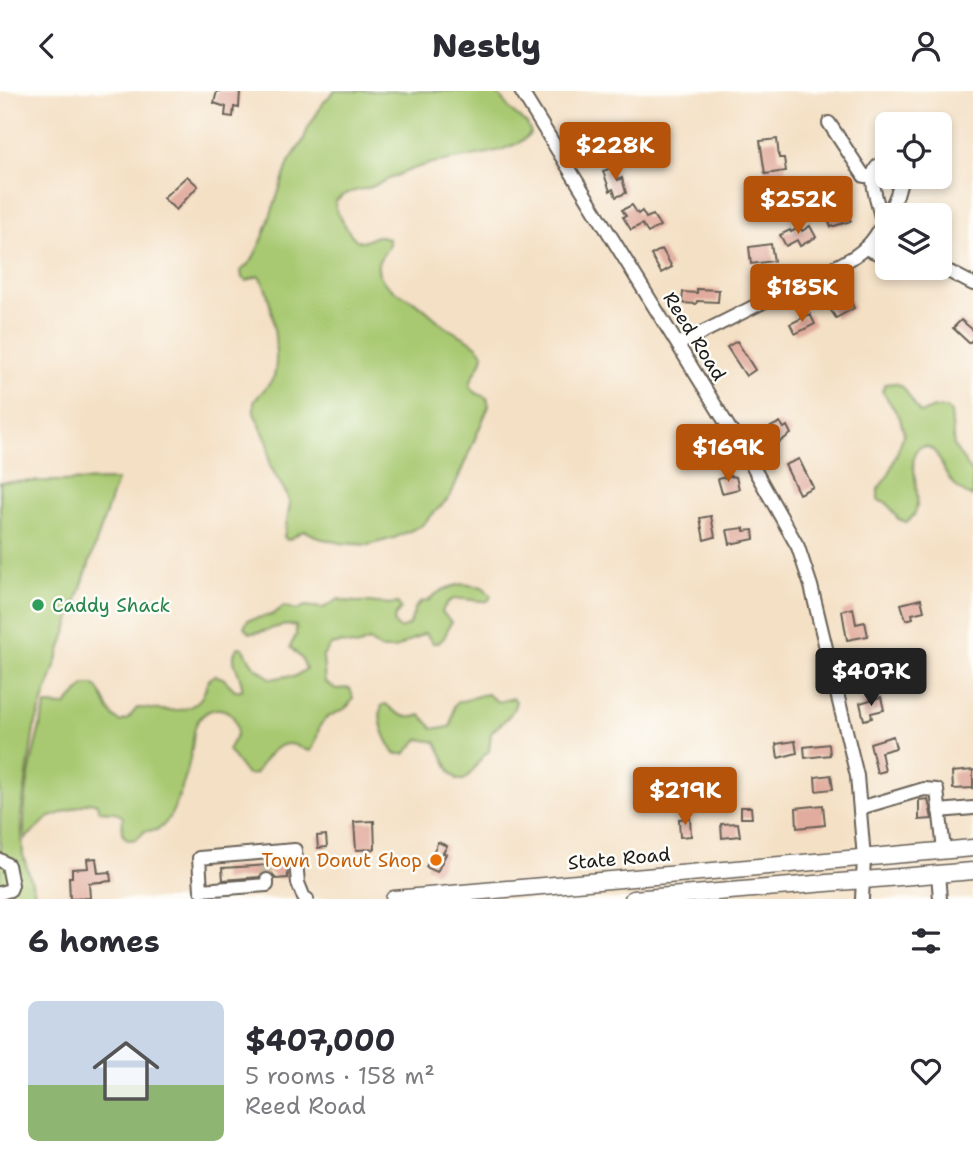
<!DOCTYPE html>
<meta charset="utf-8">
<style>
body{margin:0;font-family:"Shantell Sans",sans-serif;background:#f2f2f3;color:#2b2b33;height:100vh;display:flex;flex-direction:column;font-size:26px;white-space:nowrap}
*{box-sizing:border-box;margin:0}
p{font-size:23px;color:#7c7c81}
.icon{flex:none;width:38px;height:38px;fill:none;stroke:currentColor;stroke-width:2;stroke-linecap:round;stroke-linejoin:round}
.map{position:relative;height:808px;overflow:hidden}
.panel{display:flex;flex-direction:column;background:#fff;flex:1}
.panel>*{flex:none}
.controls{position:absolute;left:875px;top:21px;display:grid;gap:14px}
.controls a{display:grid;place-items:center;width:77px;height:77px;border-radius:10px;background:#fff;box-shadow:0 4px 10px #0003;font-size:35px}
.price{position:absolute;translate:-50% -60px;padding:0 16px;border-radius:7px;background:#b45309;color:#fff;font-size:23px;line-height:46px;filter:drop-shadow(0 2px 4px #0008)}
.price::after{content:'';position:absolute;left:50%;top:42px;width:21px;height:16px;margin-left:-10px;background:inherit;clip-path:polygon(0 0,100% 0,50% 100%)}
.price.selected{background:#222;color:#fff}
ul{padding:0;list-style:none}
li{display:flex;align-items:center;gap:21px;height:175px;padding:0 28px}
li span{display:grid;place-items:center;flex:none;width:196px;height:140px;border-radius:10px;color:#555}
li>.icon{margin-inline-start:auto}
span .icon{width:84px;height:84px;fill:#fffc;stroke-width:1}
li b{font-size:30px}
h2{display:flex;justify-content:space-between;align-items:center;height:84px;padding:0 28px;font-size:30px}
header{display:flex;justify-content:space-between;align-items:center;height:91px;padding:0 28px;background:#fff;font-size:32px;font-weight:800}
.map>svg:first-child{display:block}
.green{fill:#a8c971;stroke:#627246;stroke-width:2}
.building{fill:#e1ab9d}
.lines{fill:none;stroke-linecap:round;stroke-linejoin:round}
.minor-tunnel{stroke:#c9b9a3;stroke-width:12;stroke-dasharray:12 6;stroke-linecap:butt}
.minor-casing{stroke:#686157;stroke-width:16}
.major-casing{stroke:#686157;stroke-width:19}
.minor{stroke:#fff;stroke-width:12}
.major{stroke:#fff;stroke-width:16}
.leisure-dot{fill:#2e9e5b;stroke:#fdfcf7;stroke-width:2.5}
.food-dot{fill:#e8710a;stroke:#fdfcf7;stroke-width:2.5}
.labels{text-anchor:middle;stroke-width:5;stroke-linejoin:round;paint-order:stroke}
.street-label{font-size:19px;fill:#1c1c1c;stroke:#fdfcf7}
.leisure-label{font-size:19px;fill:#27864d;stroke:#fdfcf7;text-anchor:start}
.food-label{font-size:19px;fill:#c56008;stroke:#fdfcf7;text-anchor:end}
</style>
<header><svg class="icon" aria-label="back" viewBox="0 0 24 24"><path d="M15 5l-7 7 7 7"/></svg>Nestly<svg class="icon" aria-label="person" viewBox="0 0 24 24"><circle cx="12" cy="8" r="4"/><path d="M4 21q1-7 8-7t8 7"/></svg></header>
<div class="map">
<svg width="973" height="808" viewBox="0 0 973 808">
<rect width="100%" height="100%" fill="#fdfcf7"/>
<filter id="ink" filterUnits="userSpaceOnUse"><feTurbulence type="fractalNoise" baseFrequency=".0143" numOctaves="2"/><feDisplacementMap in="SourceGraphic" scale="14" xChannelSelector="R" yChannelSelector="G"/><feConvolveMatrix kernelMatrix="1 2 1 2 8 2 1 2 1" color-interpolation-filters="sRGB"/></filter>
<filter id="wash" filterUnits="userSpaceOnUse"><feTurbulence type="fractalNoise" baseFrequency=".00686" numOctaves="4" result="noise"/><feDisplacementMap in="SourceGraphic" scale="28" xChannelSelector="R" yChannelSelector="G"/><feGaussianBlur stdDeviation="1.57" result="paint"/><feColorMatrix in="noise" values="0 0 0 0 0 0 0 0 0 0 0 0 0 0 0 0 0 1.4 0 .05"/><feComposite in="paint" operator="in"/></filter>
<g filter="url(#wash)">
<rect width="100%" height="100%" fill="#f4e0c5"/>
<!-- green -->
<g class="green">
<path d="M334,0H496L512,21L527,33L531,42C511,66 450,65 422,75C404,80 388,89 371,96C358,100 345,100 336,110C334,119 339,123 343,131C365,171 367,135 389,148C391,161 373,167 379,182C385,198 400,202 413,210C424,216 433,226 443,234C458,245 471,246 483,262C483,276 471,282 470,295L476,302L487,307L489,315L450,406L421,435L394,447L368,454L340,452L319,447L306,440C299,440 294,447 287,449L284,446L290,413L286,402L270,375L268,352L254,322V311C260,301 270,295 274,285C280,268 272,196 258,185L246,190L242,187L241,180L252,169L262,149L289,71L303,50L308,37L324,11Z"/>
<path d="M896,292L904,297L919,321L922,322L934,317H946L951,322L954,355L973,383V406C963,402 954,395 948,386C942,377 936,351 921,356C899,364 934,417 906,431L898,428L888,413L878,409V398L889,383L904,343L900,327L882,300L885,293Z"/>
<polygon points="117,389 34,638 21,724 23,764 37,808 0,808 0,391"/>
<path d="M463,493L483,496L491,505L488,510C469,512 450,498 442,521L451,531L444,547L438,552H433L425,542L394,558H381L369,550L357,555L341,552L331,554L323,565L325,591L336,598L350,597L353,607C345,625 330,619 321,633C316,642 318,653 310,660C303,659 296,653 289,653C272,653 263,672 255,683L247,684L228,659L237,643C239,617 212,609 198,630C192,639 194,647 192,657C189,675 176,727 160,737C155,741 150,739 145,740L137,748L128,749L122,743L123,726L115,721L99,720L97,713L90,711L48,727L25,748C20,713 36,649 46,614L65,615L85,594H94C108,605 104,621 120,631L128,628L137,617C158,617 185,627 201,607C207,599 205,589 215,584L223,587L235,599H242C244,584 226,570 238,556L243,557L253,574L271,588L287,585L294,586L306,578L302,568L290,556L296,544V535C279,531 266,543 249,542L244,536L248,529L272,524L284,515L297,519L305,515L323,517L339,508C350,513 357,510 368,511C380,512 385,514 398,512L401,518L395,525L394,532L398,537H403L410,533L415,517L421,511L428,510C437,500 450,495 463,493Z"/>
<path d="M487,603L498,611L513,607L516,610C513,626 501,631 491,642L489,660C479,667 474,681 464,689H458L451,682L436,651L419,648L405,663H395C386,649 376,630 382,614L386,613C396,623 407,630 421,624L433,637H445L451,635L454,615L458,610C470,610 475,604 487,603Z"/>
</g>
<g id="blocks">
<!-- building -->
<g class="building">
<polygon points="217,0 240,0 239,17 234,16 233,26 225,25 226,16 214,12"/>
<polygon points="605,39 609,51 593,57 590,45"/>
<polygon points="777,48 779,67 784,67 786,80 765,83 760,50"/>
<polygon points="614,76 618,89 622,87 626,102 616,106 613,98 610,100 603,80"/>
<polygon points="187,85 198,95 176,119 163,107"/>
<polygon points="843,113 851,130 831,136 826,125 830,124 828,120"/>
<polygon points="632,114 638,123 642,120 646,127 653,124 660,135 648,142 642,133 631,139 623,126 626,125 622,119"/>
<polygon points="810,135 816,146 800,155 797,149 786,155 780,144 790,139 791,141 800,136 802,140"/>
<polygon points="771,153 774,170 751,173 749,156"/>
<polygon points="662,158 672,176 661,182 651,164"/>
<polygon points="697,198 719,199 718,211 697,210 696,213 682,212 683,201 697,202"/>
<polygon points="849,207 854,217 836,227 830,218"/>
<polygon points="810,223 815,233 795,243 790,233"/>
<polygon points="961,229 973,239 973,248 969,252 953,237"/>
<polygon points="737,250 755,279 746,285 727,256"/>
<polygon points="780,331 784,337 787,335 791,343 775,354 769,337"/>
<polygon points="799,368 813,396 799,403 785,374"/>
<polygon points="730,385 736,386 739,398 722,402 718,388"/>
<polygon points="711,425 715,446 704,449 700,427"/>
<polygon points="744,437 744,440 753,439 754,448 730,453 727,439"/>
<polygon points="921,508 924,520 912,523 913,527 906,529 901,513"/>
<polygon points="853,517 856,533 865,531 868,545 847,549 842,520"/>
<polygon points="871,569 875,582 854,586 852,577 855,576 854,573"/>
<polygon points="881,606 884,619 871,622 872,627 864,629 860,612"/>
<polygon points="893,645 896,657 881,661 885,680 877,682 870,652"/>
<polygon points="795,650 797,662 778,667 776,653"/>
<polygon points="829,653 830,664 805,667 804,656"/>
<polygon points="973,679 973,697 953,698 952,681"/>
<polygon points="831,684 833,698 816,700 815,686"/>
<polygon points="928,708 932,728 919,729 919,709"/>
<polygon points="823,714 825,734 797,737 796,717"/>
<polygon points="741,716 751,716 752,727 741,727"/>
<polygon points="690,727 691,745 680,746 679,728"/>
<polygon points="374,730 375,758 356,759 354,731"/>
<polygon points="738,732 740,745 722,747 721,733"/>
<polygon points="326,744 327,756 318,757 317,745"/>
<polygon points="438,751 447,755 443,762 446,763 437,781 426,776"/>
<polygon points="96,767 98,782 110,781 111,790 89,792 90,807 70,808 69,786 72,786 72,778 88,777 87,768"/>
<polygon points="287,773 288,787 276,788 272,782 266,780 259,786 223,789 222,777"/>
</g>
</g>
</g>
<g filter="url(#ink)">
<use href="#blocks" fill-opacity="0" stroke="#686157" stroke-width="2"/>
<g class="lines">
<!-- minor-tunnel -->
<polyline class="minor-tunnel" points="266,775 267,789"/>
<!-- minor casing -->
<g class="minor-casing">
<g id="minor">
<polyline points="521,0 749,369 798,456 811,495 857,685 864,767 862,808"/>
<polyline points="829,32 864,85 872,85"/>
<path d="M882,130C879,113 861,75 887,71"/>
<polyline points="865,157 887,166"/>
<polyline points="940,176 973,193"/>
<path d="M678,253C719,234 758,213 799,193C820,182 848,173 865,157C878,146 901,102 901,86"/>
<polyline points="860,717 924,698 937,699 944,759"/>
<polyline points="939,720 973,717"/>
<polyline points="0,769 8,774 12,794 10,799 0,802"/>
<polyline points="938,782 940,808"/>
<polyline points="267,789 267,794 201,799 199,767 295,759 298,792 304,807 307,808"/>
</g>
</g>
<!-- major casing -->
<g class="major-casing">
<g id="major">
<polyline points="394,808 973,757"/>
<polyline points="633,808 973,780"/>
</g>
</g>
<!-- minor -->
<use href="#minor" class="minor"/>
<!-- major -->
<use href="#major" class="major"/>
</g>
</g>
<!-- markers -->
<circle class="leisure-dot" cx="38" cy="514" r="7"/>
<circle class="food-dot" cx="436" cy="769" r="7"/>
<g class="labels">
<!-- street labels -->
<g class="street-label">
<text transform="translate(695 245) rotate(58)" y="7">Reed Road</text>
<text transform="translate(619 767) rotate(-5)" y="7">State Road</text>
</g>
<!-- leisure labels -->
<g class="leisure-label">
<text x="52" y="521">Caddy Shack</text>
</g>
<!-- food labels -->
<g class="food-label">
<text x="422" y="776">Town Donut Shop</text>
</g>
</g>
</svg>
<div class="controls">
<a><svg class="icon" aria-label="locate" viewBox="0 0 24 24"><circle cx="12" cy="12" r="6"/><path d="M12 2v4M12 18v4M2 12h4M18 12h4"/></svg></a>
<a><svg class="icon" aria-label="layers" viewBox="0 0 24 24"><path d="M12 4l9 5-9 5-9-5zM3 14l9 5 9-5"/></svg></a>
</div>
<b class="price" style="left:615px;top:91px">$228K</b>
<b class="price" style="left:798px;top:145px">$252K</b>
<b class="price" style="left:802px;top:233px">$185K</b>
<b class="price" style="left:728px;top:393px">$169K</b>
<b class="price selected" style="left:871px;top:617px">$407K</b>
<b class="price" style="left:685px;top:736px">$219K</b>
</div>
<section class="panel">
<h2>6 homes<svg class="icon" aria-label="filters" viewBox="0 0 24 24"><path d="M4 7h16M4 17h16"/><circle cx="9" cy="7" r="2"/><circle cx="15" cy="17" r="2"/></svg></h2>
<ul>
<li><span style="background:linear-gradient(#c9d6e8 60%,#8fb573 0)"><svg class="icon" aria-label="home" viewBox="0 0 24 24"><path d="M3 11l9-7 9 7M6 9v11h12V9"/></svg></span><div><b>$407,000</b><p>5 rooms · 158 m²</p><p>Reed Road</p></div><svg class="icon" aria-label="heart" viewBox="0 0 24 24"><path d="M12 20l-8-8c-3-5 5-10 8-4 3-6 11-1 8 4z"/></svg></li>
</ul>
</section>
